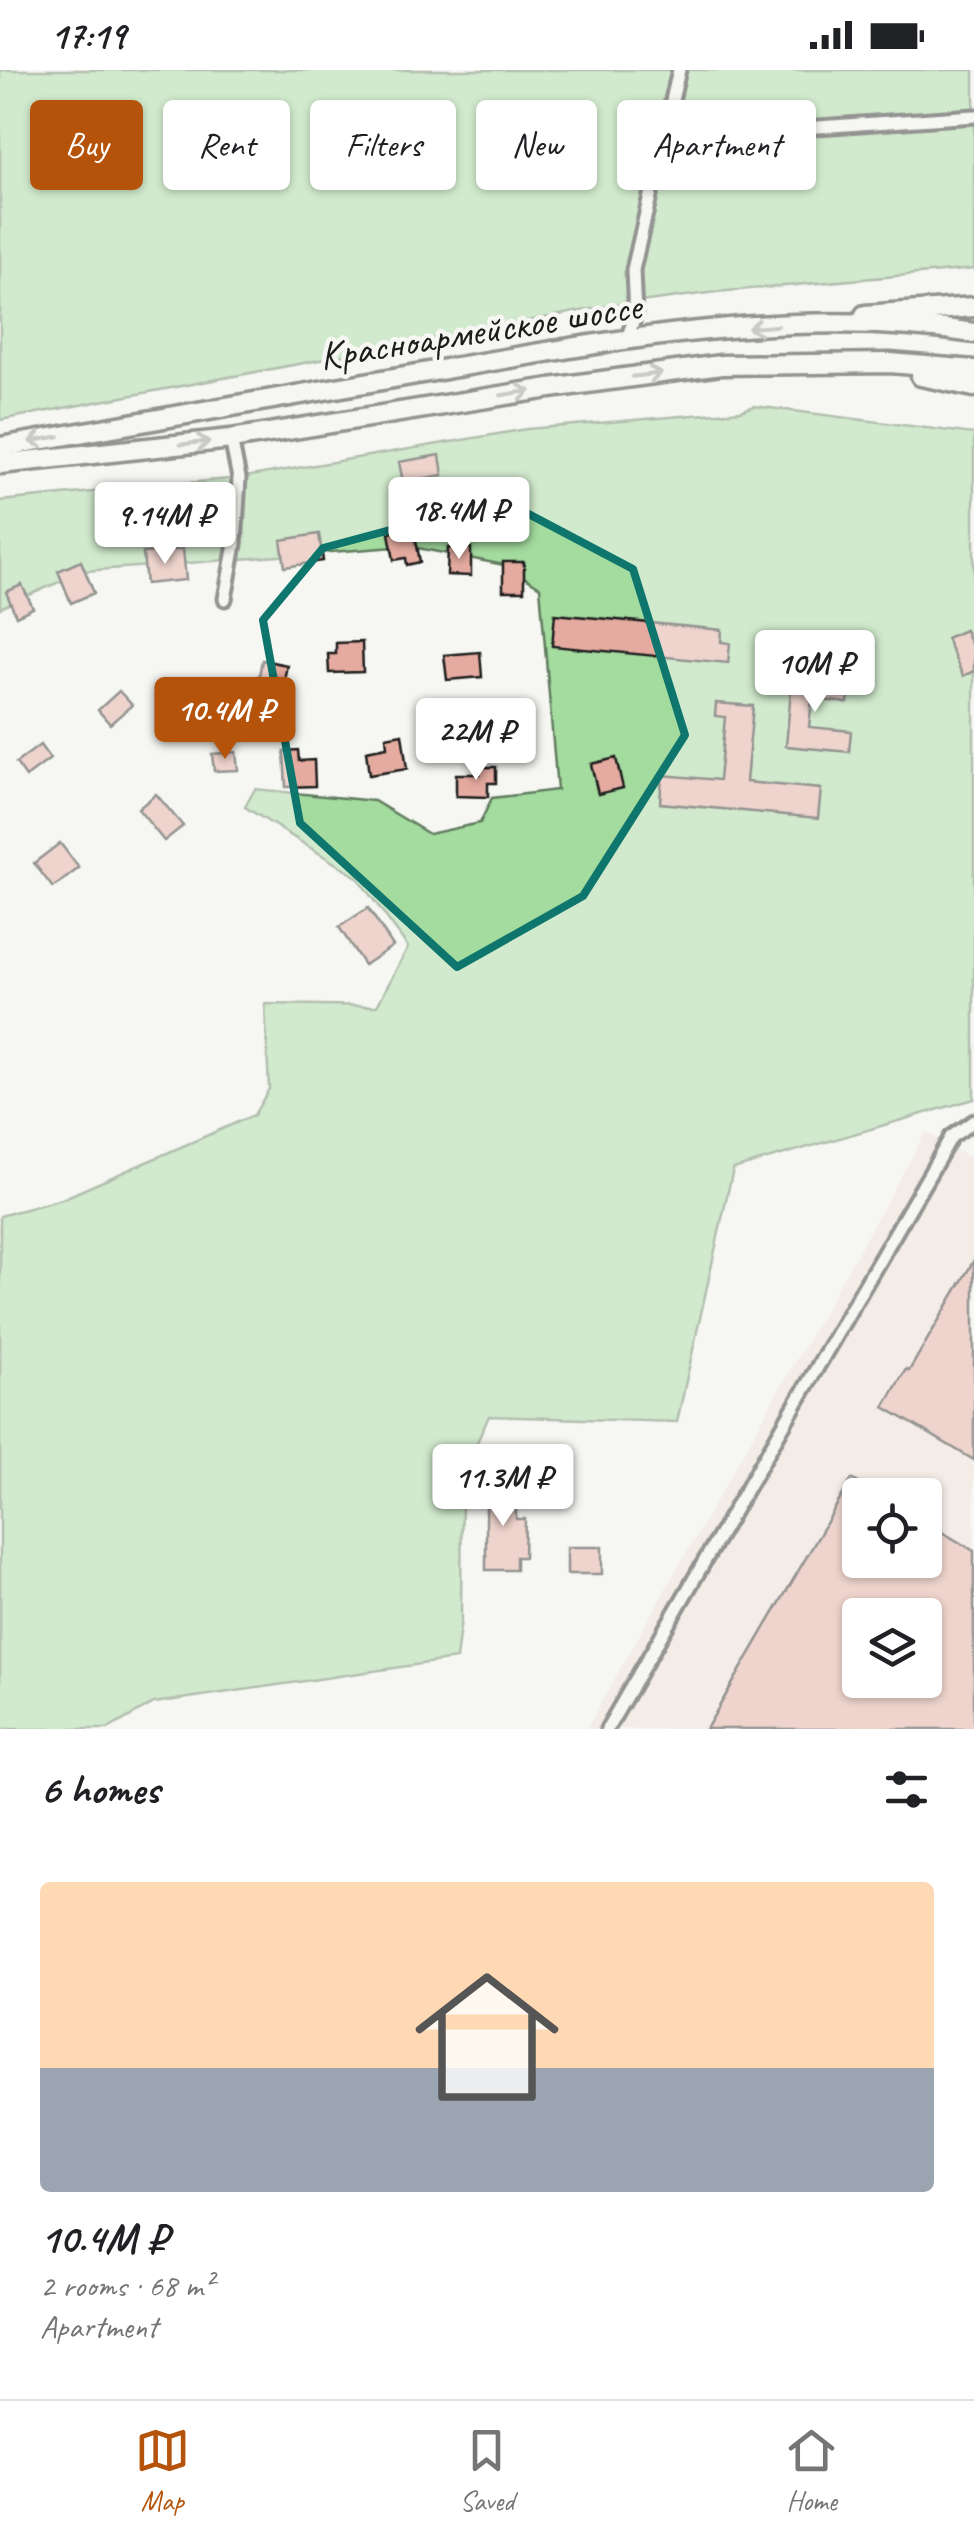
<!DOCTYPE html>
<meta charset="utf-8">
<style>
body{margin:0;font-family:Caveat,sans-serif;background:#f2f2f2;color:#202124;height:100vh;display:flex;flex-direction:column;font-size:38px;white-space:nowrap}
*{box-sizing:border-box;margin:0}
p{font-size:32px;color:#757577}
.icon{flex:none;width:55px;height:55px;fill:none;stroke:currentColor;stroke-width:2;stroke-linecap:round;stroke-linejoin:round}
.map{position:relative;height:1659px;overflow:hidden}
.sheet{display:flex;flex-direction:column;background:#fff;flex:1}
.sheet>*{flex:none}
.banner{position:absolute;left:30px;top:30px;width:915px;height:90px;display:flex;gap:20px}
.controls{position:absolute;left:842px;top:1408px;display:grid;gap:20px}
.controls a{display:grid;place-items:center;width:100px;height:100px;border-radius:10px;background:#fff;box-shadow:0 2px 8px #0004;font-size:50px}
.price{position:absolute;translate:-50% -85px;padding:0 22px;border-radius:10px;background:#fff;color:#222;font-size:32px;line-height:65px;filter:drop-shadow(0 2px 5px #0008)}
.price::after{content:'';position:absolute;left:50%;top:60px;width:30px;height:22px;margin-left:-15px;background:inherit;clip-path:polygon(0 0,100% 0,50% 100%)}
.price.active{background:#b45309;color:#fff}
ul{padding:0;list-style:none}
li{display:grid;align-content:center;gap:20px;height:530px;padding:0 40px}
li+li{border-top:2px solid #e0e0e0}
li span{display:grid;place-items:center;height:310px;border-radius:10px;color:#555}
li>.icon{margin-inline-start:auto}
span .icon{width:180px;height:180px;fill:#fffc;stroke-width:1}
li b{font-size:42px}
h2{display:flex;justify-content:space-between;align-items:center;height:120px;padding:0 40px;font-size:42px}
.pill{padding:0 35px;border-radius:10px;background:#fff;box-shadow:0 2px 8px #0004;font-size:35px;line-height:90px}
.pill.active{background:#b45309;color:#fff}
.status{display:flex;justify-content:space-between;align-items:center;height:70px;padding:0 50px;background:#fff;direction:ltr}
.status svg{height:28px;fill:currentColor}
.tab-bar{display:flex;justify-content:space-around;align-items:center;height:140px;border-top:2px solid #e0e0e0;background:#fff;font-size:28px;color:#757577}
.tab-bar a{display:grid;justify-items:center;gap:5px}
.tab-bar .active{color:#b45309}
.map>svg:first-child{display:block}
.built{fill:#f1e0d9;fill-rule:evenodd}
.green{fill:#a4db9f;stroke:#607c5e;stroke-width:2.5}
.building{fill:#e5aba0;stroke:#1c1c1c;stroke-width:2.5;fill-rule:evenodd}
.lines{fill:none;stroke-linecap:round;stroke-linejoin:round}
.minor-casing{stroke:#1c1c1c;stroke-width:19}
.secondary-casing{stroke:#1c1c1c;stroke-width:25}
.minor{stroke:#f6f6f2;stroke-width:11}
.secondary{stroke:#f6f6f2;stroke-width:18}
.oneway{stroke:#949492}
.marked{fill:none;stroke:#0f766e;stroke-width:8;stroke-linejoin:round}
.labels{text-anchor:middle;stroke-width:9;stroke-linejoin:round;paint-order:stroke}
.street-label{font-size:40px;fill:#1c1c1c;stroke:#f6f6f2}
</style>
<div class="status"><b>17:19</b><svg viewBox="0 0 49 12"><path d="M0 12V9h3v3zM5 12V6h3v6zM10 12V3h3v9zM15 12V0h3v12zM26 1h20v11H26zM47 4h2v5h-2z"/></svg></div>
<div class="map">
<svg width="974" height="1659" viewBox="0 0 974 1659">
<rect width="100%" height="100%" fill="#f6f6f2"/>
<filter id="ink" filterUnits="userSpaceOnUse"><feTurbulence type="fractalNoise" baseFrequency=".01" numOctaves="2"/><feDisplacementMap in="SourceGraphic" scale="20" xChannelSelector="R" yChannelSelector="G"/><feConvolveMatrix kernelMatrix="1 2 1 2 8 2 1 2 1" color-interpolation-filters="sRGB"/></filter>
<g filter="url(#ink)">
<!-- built -->
<path class="built" d="M926,1062L968,1087L974,1081V1659H586ZM860,1425H925V1490H860ZM860,1545H925V1610H860Z"/>
<!-- green -->
<g class="green">
<polygon points="0,0 974,0 974,199 716,222 602,237 0,350"/>
<polygon points="754,336 974,364 974,1029 733,1099 677,1352 489,1346 462,1405 461,1549 456,1589 154,1633 108,1659 0,1659 0,1146 62,1129 254,1045 269,1019 265,934 377,936 408,877 357,807 245,737 255,719 374,731 429,764 480,753 492,728 557,720 540,517 504,495 408,476 84,501 0,538 0,431 239,408 527,359 741,341"/>
</g>
<!-- building -->
<g class="building">
<polygon points="440,385 443,405 403,412 399,392"/>
<polygon points="414,459 420,492 407,495 406,488 394,490 389,463"/>
<polygon points="319,464 323,491 285,497 281,470"/>
<polygon points="448,478 471,478 471,506 447,505"/>
<polygon points="183,479 186,510 146,514 143,483"/>
<polygon points="81,491 94,523 71,533 58,501"/>
<rect x="503" y="492" width="21" height="29"/>
<polygon points="22,515 33,538 16,546 6,522"/>
<polygon points="555,544 722,560 721,572 730,573 728,593 552,576"/>
<polygon points="965,560 974,581 974,601 963,606 946,568"/>
<polygon points="362,572 363,602 329,603 328,584 336,584 336,573"/>
<polygon points="480,582 482,607 447,610 444,585"/>
<polygon points="262,590 287,595 283,615 258,611"/>
<polygon points="792,608 850,613 848,633 812,629 809,657 851,661 849,682 786,676"/>
<polygon points="119,621 132,635 110,654 98,640"/>
<polygon points="716,633 753,636 746,712 821,719 818,748 660,733 662,705 719,710 725,647 715,646"/>
<polygon points="402,664 407,699 369,705 366,681 387,677 386,667"/>
<polygon points="40,675 50,689 26,707 16,693"/>
<polygon points="298,680 299,691 314,690 315,716 286,717 284,681"/>
<polygon points="236,682 238,700 214,701 212,684"/>
<polygon points="616,688 623,718 598,724 591,694"/>
<polygon points="479,697 496,697 496,713 488,713 488,727 456,726 456,704 479,704"/>
<polygon points="156,724 183,756 164,771 138,739"/>
<polygon points="60,773 79,798 53,818 34,793"/>
<polygon points="368,838 393,876 364,895 339,857"/>
<polygon points="974,1190 974,1390 884,1337 906,1299 909,1301"/>
<path d="M852,1409L878,1425H860V1490H925V1452L974,1481V1659H706ZM860,1545H925V1610H860Z"/>
<polygon points="486,1416 516,1416 516,1449 525,1449 524,1487 516,1487 516,1500 486,1500"/>
<rect x="567" y="1477" width="35" height="27"/>
</g>
<g class="lines">
<!-- minor casing -->
<g class="minor-casing">
<g id="minor">
<polyline points="662,68 974,46"/>
<polyline points="627,269 635,246 633,200 679,0"/>
<polyline points="225,529 235,474 239,408 231,369"/>
<polyline points="607,1659 951,1067 974,1051"/>
</g>
</g>
<!-- secondary casing -->
<g class="secondary-casing">
<g id="secondary">
<polyline points="865,245 974,237"/>
<polyline points="921,306 974,317"/>
<path d="M0,377C147,351 293,325 440,300C614,270 797,236 974,263"/>
<polyline points="0,394 231,369 550,318 721,295 890,293 974,300"/>
</g>
</g>
<!-- minor -->
<use href="#minor" class="minor"/>
<!-- secondary -->
<use href="#secondary" class="secondary"/>
</g>
<!-- one-way arrows -->
<defs><path id="oneway-shaft" d="M-6 0H5M1.5-3L5.5 0L1.5 3" fill="none" stroke-width="1.6" stroke-linecap="round" stroke-linejoin="round" transform="scale(2.5)"/></defs>
<g class="oneway">
<use href="#oneway-shaft" transform="translate(763 257) rotate(175)"/>
<use href="#oneway-shaft" transform="translate(647 305) rotate(-7)"/>
<use href="#oneway-shaft" transform="translate(516 323) rotate(-9)"/>
<use href="#oneway-shaft" transform="translate(44 369) rotate(170)"/>
<use href="#oneway-shaft" transform="translate(195 373) rotate(-6)"/>
</g>
</g>
<!-- marked area -->
<path d="M0 0H974V1659H0ZM502,430L633,499L685,665L583,826L457,897L300,753L263,550L323,478Z" fill="#f6f6f2" fill-opacity=".55" fill-rule="evenodd"/>
<path class="marked" d="M502,430L633,499L685,665L583,826L457,897L300,753L263,550L323,478Z"/>
<g class="labels">
<!-- street labels -->
<g class="street-label">
<text transform="translate(480 260) rotate(-9)" y="14">Красноармейское шоссе</text>
</g>
</g>
</svg>
<div class="controls">
<a><svg class="icon" aria-label="locate" viewBox="0 0 24 24"><circle cx="12" cy="12" r="6"/><path d="M12 2v4M12 18v4M2 12h4M18 12h4"/></svg></a>
<a><svg class="icon" aria-label="layers" viewBox="0 0 24 24"><path d="M12 4l9 5-9 5-9-5zM3 14l9 5 9-5"/></svg></a>
</div>
<b class="price" style="left:459px;top:492px">18.4M ₽</b>
<b class="price" style="left:165px;top:497px">9.14M ₽</b>
<b class="price" style="left:815px;top:645px">10M ₽</b>
<b class="price active" style="left:225px;top:692px">10.4M ₽</b>
<b class="price" style="left:476px;top:713px">22M ₽</b>
<b class="price" style="left:503px;top:1459px">11.3M ₽</b>
<div class="banner">
<a class="pill active">Buy</a>
<a class="pill">Rent</a>
<a class="pill">Filters</a>
<a class="pill">New</a>
<a class="pill">Apartment</a>
</div>
</div>
<section class="sheet">
<h2>6 homes<svg class="icon" aria-label="filters" viewBox="0 0 24 24"><path d="M4 7h16M4 17h16"/><circle cx="9" cy="7" r="2"/><circle cx="15" cy="17" r="2"/></svg></h2>
<ul>
<li><span style="background:linear-gradient(#ffd9b3 60%,#9aa5b1 0)"><svg class="icon" aria-label="home" viewBox="0 0 24 24"><path d="M3 11l9-7 9 7M6 9v11h12V9"/></svg></span><div><b>10.4M ₽</b><p>2 rooms · 68 m²</p><p>Apartment</p></div></li>
</ul>
</section>
<nav class="tab-bar">
<a class="active"><svg class="icon" aria-label="map" viewBox="0 0 24 24"><path d="M3 6l6-2 6 2 6-2v14l-6 2-6-2-6 2zM9 4v14M15 6v14"/></svg>Map</a>
<a><svg class="icon" aria-label="saved" viewBox="0 0 24 24"><path d="M7 4h10v16l-5-4-5 4z"/></svg>Saved</a>
<a><svg class="icon" aria-label="home" viewBox="0 0 24 24"><path d="M3 11l9-7 9 7M6 9v11h12V9"/></svg>Home</a>
</nav>
